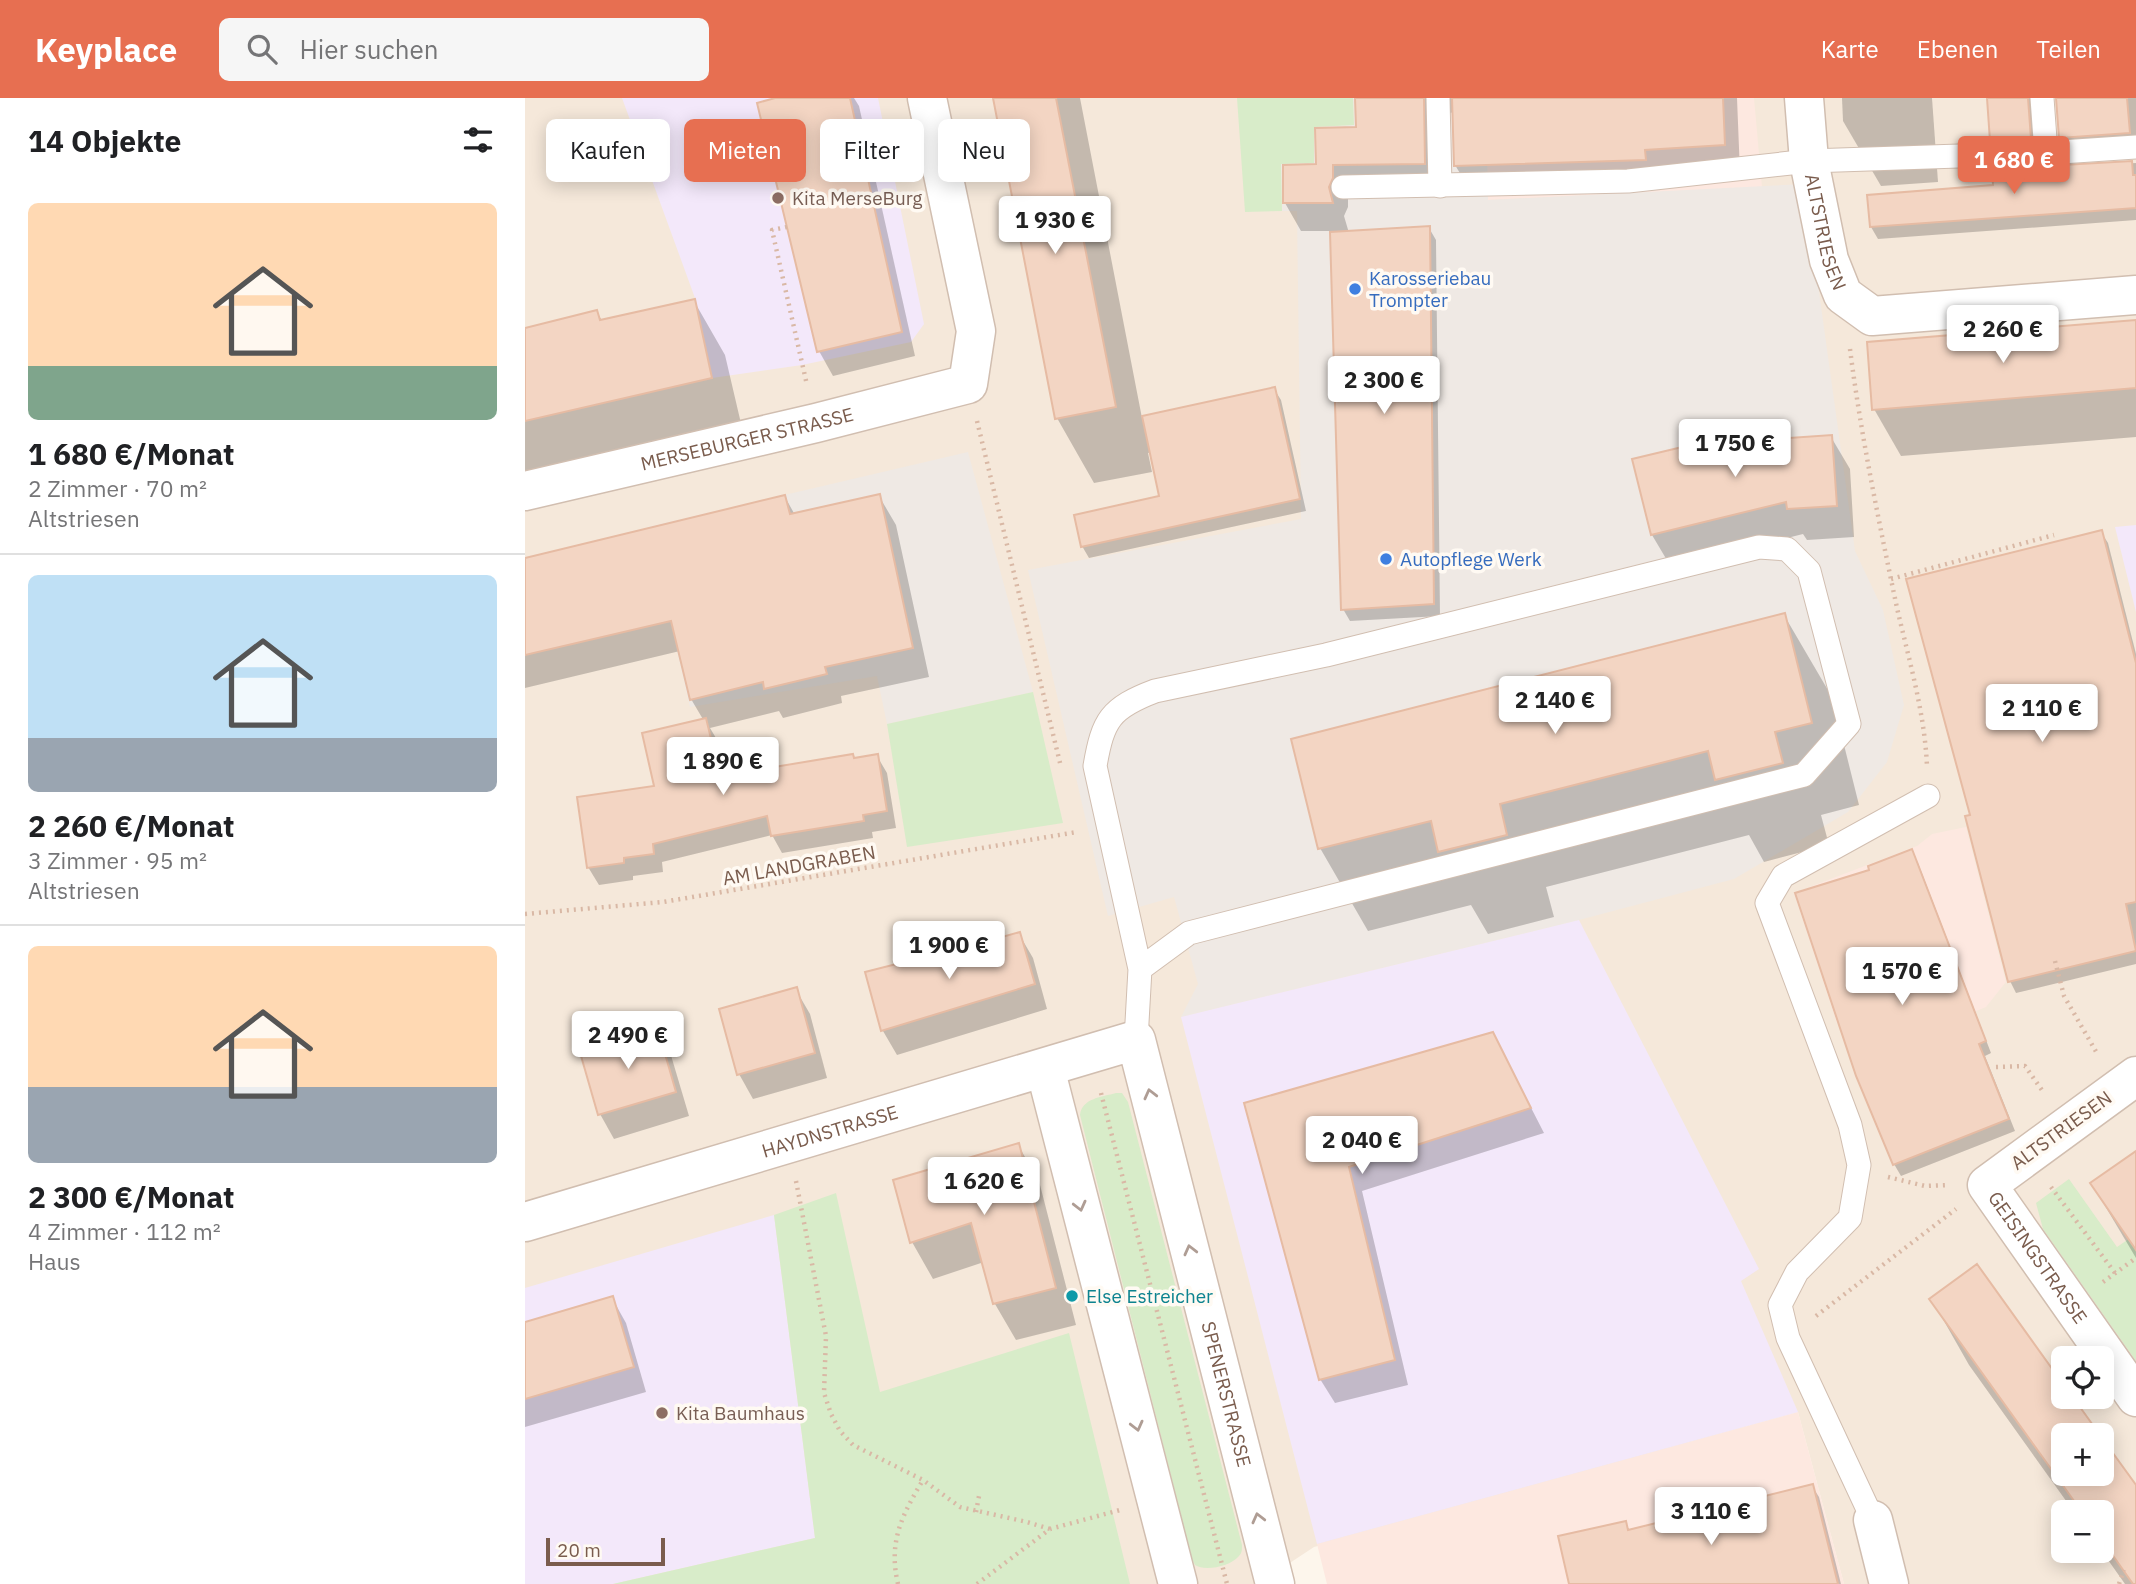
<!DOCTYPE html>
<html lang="de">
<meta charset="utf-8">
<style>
body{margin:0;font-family:"IBM Plex Sans",sans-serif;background:#f6f6f6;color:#202124;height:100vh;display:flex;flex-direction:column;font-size:26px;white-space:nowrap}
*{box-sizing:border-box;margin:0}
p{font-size:23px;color:#757577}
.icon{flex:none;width:38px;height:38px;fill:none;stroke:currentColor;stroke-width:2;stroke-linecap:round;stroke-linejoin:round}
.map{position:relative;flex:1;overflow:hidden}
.panel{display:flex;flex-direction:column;background:#fff;width:525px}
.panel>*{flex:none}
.top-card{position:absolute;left:21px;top:21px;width:665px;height:63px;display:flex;gap:14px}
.buttons{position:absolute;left:1526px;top:1248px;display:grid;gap:14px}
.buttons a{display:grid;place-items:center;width:63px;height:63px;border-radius:10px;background:#fff;box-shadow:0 4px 18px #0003;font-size:35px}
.scale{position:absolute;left:21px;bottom:18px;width:119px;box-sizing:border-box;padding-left:7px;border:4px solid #7a5c4d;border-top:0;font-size:19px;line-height:24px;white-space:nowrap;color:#7a5c4d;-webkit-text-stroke:5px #fffaf3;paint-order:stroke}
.price{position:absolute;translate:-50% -60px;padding:0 16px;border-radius:7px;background:#fff;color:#222;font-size:23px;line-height:46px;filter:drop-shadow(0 2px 4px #0008)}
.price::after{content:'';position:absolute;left:50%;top:42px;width:21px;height:16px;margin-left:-10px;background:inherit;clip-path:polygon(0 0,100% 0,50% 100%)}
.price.on{background:#e76f51;color:#fff}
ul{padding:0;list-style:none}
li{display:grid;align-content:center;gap:14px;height:371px;padding:0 28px}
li+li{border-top:2px solid #e0e0e0}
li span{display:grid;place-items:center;height:217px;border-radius:10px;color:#555}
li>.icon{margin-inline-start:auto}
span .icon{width:126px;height:126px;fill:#fffc;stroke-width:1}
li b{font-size:30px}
h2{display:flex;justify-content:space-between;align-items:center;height:84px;padding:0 28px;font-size:30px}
.chip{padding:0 24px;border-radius:10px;background:#fff;box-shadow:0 4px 18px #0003;font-size:24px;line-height:63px}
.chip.on{background:#e76f51;color:#fff}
header{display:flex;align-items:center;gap:42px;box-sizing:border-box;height:98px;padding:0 35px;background:#e76f51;color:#fff}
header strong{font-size:33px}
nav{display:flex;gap:38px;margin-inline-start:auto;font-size:24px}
.search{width:490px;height:63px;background:#f6f6f6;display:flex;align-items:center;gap:18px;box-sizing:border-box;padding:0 24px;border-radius:10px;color:#757577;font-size:26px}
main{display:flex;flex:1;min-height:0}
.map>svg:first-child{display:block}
.residential{fill:#f5e8da;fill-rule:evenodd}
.commercial{fill:#fde8e0}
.industrial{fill:#efe9e4}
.education{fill:#f3e8fa}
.green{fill:#d8ecc9}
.shadow{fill:#0003}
.building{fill:#f3d5c3;stroke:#e6bba3;stroke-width:2}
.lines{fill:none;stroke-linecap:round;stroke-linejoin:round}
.service-casing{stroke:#d1beb0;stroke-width:25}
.minor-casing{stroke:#d1beb0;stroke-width:41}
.path{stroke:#d9b8a5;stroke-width:4.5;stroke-dasharray:2 5;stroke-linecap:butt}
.service{stroke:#fff;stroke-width:23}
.minor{stroke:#fff;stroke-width:38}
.oneway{stroke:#af9d94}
.education-dot{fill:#8d6e63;stroke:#fffaf3;stroke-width:2.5}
.shop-dot{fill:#3f7fe0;stroke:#fffaf3;stroke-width:2.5}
.culture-dot{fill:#0f9aa8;stroke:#fffaf3;stroke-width:2.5}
.labels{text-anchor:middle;stroke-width:7;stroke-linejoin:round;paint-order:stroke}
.education-label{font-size:19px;fill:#785e54;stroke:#fffaf3;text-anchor:start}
.street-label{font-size:19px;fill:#7a5c4d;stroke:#fffaf3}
.shop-label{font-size:19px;fill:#366cbe;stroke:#fffaf3;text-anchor:start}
.culture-label{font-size:19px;fill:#0d838f;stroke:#fffaf3;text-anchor:start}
</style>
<header>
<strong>Keyplace</strong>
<div class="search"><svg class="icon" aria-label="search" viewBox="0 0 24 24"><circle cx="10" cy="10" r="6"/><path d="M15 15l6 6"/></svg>Hier suchen</div>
<nav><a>Karte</a><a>Ebenen</a><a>Teilen</a></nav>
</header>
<main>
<section class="panel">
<h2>14 Objekte<svg class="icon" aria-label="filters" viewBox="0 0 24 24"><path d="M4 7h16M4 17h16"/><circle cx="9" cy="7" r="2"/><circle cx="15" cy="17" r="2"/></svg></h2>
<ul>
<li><span style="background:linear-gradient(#ffd9b3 75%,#7fa58c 0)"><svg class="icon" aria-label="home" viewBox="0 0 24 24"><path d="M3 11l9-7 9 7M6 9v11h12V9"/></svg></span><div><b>1 680 €/Monat</b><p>2 Zimmer · 70 m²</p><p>Altstriesen</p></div></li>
<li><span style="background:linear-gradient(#bfe0f5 75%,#9aa5b1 0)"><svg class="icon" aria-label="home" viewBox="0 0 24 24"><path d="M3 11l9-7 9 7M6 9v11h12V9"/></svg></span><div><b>2 260 €/Monat</b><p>3 Zimmer · 95 m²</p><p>Altstriesen</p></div></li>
<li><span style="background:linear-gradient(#ffd9b3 65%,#9aa5b1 0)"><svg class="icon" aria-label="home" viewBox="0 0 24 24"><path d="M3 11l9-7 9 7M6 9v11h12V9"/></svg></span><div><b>2 300 €/Monat</b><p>4 Zimmer · 112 m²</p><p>Haus</p></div></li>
</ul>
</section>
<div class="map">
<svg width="1611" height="1486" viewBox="0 0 1611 1486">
<rect width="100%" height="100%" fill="#fdf6ec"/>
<!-- residential -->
<path class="residential" d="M0,0H1611V1486H1319L1273,1314L789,1449L733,1486H0ZM1538,1260H1577V1298H1538ZM1538,1337H1577V1376H1538ZM1538,1414H1577V1452H1538Z"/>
<!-- commercial -->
<g class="commercial">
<polygon points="961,0 1229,0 1237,89 962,102"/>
<polygon points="1441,729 1481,884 1461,909 1337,960 1325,921 1312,925 1269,795 1392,748 1407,736"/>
<polygon points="1273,1314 1319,1486 802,1486 792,1446"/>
</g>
<!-- industrial -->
<g class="industrial">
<polygon points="828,0 961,0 963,102 1279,86 1330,453 1358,512 1379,607 1362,664 1323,714 1209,781 1054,822 656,919 673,886 649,799 583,818 503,472 776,421 772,113 757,113 756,65 789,29 829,27"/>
<polygon points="443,354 508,594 362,626 352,578 165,609 123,429"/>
</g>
<!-- education -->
<g class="education">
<polygon points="97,0 353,0 399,226 386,244 277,267 187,280 170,200"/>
<polygon points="1611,427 1611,514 1590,429"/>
<polygon points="1054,822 1234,1171 1216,1183 1273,1314 792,1446 656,919"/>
<polygon points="249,1117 290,1440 88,1486 0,1486 0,1190"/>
</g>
<!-- green -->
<g class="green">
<polygon points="712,0 828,0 829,27 789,29 789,65 756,66 757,113 720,114"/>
<polygon points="508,594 538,725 382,749 362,626"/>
<path d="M591,995H597L603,1004L717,1447C717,1452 717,1455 714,1458C706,1468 680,1474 670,1467L667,1461L555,1017C557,1000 577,999 591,995Z"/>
<polygon points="1544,1081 1592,1149 1611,1136 1611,1263 1518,1131 1511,1105"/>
<polygon points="311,1095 355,1294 544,1235 605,1486 88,1486 290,1440 249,1117"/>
</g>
<!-- shadow -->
<g class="shadow">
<polygon points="258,0 329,0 334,8 390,258 308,278 294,253"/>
<polygon points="469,0 555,0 617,320 749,291 756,302 781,413 564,460 557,448 636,400 627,354 623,355 627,374 569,385 532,320"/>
<polygon points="832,0 1212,0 1215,75 947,95 930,67 929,14 921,16 916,94 823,94 823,109 819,118 824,135 904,130 911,142 915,518 825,523 818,511 806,133 776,133 760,105 792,68 833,31"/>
<polygon points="1317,0 1407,0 1413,84 1356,88 1318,23"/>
<polygon points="1464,0 1516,0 1512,53 1474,54 1467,42"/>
<polygon points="1530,0 1611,0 1611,47 1542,51 1536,40 1533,1"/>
<polygon points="1611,65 1611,122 1353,141 1346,129 1470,89 1469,72"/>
<polygon points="169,203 200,257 218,334 0,385 0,231 72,214 77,223"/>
<polygon points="1611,224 1611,339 1376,358 1349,311 1343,246"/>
<polygon points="1215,337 1220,345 1306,339 1325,371 1329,439 1282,442 1278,436 1146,469 1127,437"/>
<polygon points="354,398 371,427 404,579 316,598 317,605 258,620 254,613 185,630 191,640 200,679 352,658 362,675 371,730 347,734 348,740 257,755 247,737 137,764 138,774 108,778 108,782 74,787 63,769 131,689 179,623 166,601 155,553 0,590 0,461 260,399 270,417"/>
<polygon points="1576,434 1583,445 1611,556 1611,866 1491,895 1485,883 1447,718"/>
<polygon points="1259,517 1307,599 1334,707 1296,717 1304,747 1239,764 1224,737 1021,789 1029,819 963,836 946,807 843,833 795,750"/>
<polygon points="1386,754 1393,765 1466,955 1460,958 1490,1033 1376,1078 1369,1066 1347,773"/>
<polygon points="494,836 508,860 522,911 372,957 358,933 342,876 395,864"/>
<polygon points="271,892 285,916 302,980 228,1001 214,976"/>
<polygon points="131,930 145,954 164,1018 89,1041 75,1016"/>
<polygon points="981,961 1019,1035 837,1093 883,1287 810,1305 795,1281 721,1006"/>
<polygon points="493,1047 514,1083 551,1227 491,1242 470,1206 459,1164 408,1181 387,1144 370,1083"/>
<polygon points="1611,1055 1611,1160 1567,1086"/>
<polygon points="1452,1168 1538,1289 1538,1298 1572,1337 1538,1337 1538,1376 1577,1376 1577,1343 1611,1391 1611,1486 1600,1486 1576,1452 1577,1414 1549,1414 1444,1267 1407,1202"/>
<polygon points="87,1200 101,1225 121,1294 0,1329 0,1226"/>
<polygon points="1287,1388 1294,1399 1316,1486 1045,1486 1100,1425 1105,1433"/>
</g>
<!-- building -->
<g class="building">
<polygon points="250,0 325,0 377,234 292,254 232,5"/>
<polygon points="468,0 531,0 591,309 530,321"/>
<polygon points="830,0 899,0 900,66 808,67 808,80 804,89 808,105 758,105 758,67 791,66 790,30 831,29"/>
<polygon points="927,0 1198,0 1200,47 1120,52 1121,62 929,68"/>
<polygon points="1462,0 1503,0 1506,41 1465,43"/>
<polygon points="1531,0 1602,0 1605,35 1534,40"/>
<polygon points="1607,63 1608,77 1611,77 1611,110 1345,129 1342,97 1468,87 1467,71"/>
<polygon points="905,128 909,506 816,512 805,134"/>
<polygon points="170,201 187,280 0,323 0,230 72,212 75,222"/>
<polygon points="1611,222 1611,290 1347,312 1342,244"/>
<polygon points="750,289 775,401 556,449 549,417 634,398 617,318"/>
<polygon points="1216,335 1218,343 1307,337 1312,408 1262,411 1261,404 1126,437 1107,361"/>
<polygon points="355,396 388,550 300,569 302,576 239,591 238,584 165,602 146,523 0,557 0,460 260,397 265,416"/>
<polygon points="1577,432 1611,565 1611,804 1601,806 1611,853 1483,884 1440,718 1445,717 1381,481"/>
<polygon points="1260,515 1287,625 1250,634 1258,665 1190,682 1183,653 975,706 982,737 913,754 906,723 793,751 766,641"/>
<polygon points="181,620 195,678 328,656 329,660 353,656 362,713 338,717 339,723 246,738 242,718 128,746 129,756 99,760 99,765 62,770 52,699 129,688 117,635"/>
<polygon points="1387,751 1461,943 1454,946 1484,1021 1368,1067 1331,978 1270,795 1344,772 1343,768"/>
<polygon points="495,834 510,886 356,933 340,874 395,860 395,862"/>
<polygon points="272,889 290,955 212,977 194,911"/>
<polygon points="132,928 151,994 73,1017 54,951"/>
<polygon points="968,934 1006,1010 824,1069 870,1262 794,1282 719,1005"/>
<polygon points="494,1045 531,1190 468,1206 446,1125 385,1145 368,1082"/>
<polygon points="1611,1053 1611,1152 1565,1085"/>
<polygon points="1452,1166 1538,1286 1538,1298 1547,1298 1575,1337 1538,1337 1538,1376 1577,1376 1577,1340 1611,1387 1611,1486 1608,1486 1577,1442 1577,1414 1557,1414 1404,1201"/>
<polygon points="88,1198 109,1269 0,1301 0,1224"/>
<polygon points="1288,1386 1313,1486 1044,1486 1033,1438 1101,1423 1103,1432"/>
</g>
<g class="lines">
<!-- service casing -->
<g class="service-casing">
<g id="service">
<polyline points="913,0 915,88"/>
<polyline points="1517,0 1521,55"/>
<polyline points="818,89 1103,83 1284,63 1521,55 1611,49"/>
<path d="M611,942L615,871L570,668C578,622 585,610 630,593L801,557L1234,449L1262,451L1284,473L1324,626L1279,677L664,835L615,871"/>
<polyline points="1348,1422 1263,1240 1255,1207 1272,1174 1325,1120 1334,1067 1325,1027 1242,805 1258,778 1403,698"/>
</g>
</g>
<!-- minor casing -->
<g class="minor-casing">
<g id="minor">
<path id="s1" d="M1279,0L1284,63L1304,162L1318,197L1347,218L1611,197"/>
<path id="s2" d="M0,393L291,325L443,286L451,233L402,0"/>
<polyline points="520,970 653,1486"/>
<path id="s3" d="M1611,978L1462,1087L1611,1299"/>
<path id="s4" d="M0,1124L611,942L750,1486"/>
<polyline points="1348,1422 1364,1486"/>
</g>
</g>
<!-- path -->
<g class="path">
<polyline points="262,129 247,132 282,287"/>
<path d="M1325,251C1336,338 1354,424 1372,510C1384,562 1400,616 1402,669"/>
<polyline points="452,323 536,669"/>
<polyline points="1366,481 1529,437"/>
<polyline points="0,816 138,804 552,734"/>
<polyline points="1530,863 1539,898 1573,957"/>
<polyline points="1471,969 1500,968 1519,995"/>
<polyline points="576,995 702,1486"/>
<polyline points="1363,1079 1400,1088 1423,1087"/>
<polyline points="271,1083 301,1238 299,1295 306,1316 315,1333 328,1347 398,1382 435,1409 502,1424 525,1431"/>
<polyline points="1526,1089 1590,1175"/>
<polyline points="1578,1184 1611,1160"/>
<polyline points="1291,1218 1431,1111"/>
<polyline points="451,1414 454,1398"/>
<path d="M373,1486C363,1444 377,1417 398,1382"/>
<polyline points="452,1486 525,1431 595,1412"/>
<polyline points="1594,1486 1599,1472"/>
</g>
<!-- service -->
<use href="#service" class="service"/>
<!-- minor -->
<use href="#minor" class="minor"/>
</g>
<!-- one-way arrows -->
<defs><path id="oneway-chevron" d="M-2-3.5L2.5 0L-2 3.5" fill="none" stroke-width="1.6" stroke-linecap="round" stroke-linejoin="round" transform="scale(1.75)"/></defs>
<g class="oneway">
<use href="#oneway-chevron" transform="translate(625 996) rotate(-104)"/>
<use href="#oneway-chevron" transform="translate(555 1108) rotate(76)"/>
<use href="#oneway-chevron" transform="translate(665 1152) rotate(-104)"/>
<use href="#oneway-chevron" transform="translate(612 1328) rotate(76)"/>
<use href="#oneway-chevron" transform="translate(733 1420) rotate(-104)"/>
</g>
<!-- markers -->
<g class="education-dot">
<circle cx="253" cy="100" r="7"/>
<circle cx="137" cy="1315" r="7"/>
</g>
<g class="shop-dot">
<circle cx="830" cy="191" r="7"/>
<circle cx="861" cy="461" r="7"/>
</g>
<circle class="culture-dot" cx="547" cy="1198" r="7"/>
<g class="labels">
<!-- education labels -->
<g class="education-label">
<text x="267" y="107">Kita MerseBurg</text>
<text x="151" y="1322">Kita Baumhaus</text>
</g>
<!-- street labels -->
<g class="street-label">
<text dy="7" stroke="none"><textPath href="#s1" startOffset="136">ALTSTRIESEN</textPath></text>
<text dy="7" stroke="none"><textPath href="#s2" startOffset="228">MERSEBURGER STRASSE</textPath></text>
<text transform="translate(274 767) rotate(-10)" y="7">AM LANDGRABEN</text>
<text transform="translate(1536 1032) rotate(-36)" y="7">ALTSTRIESEN</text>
<text dy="7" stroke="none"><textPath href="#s4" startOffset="318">HAYDNSTRASSE</textPath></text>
<text dy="7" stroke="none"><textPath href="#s3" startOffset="273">GEISINGSTRASSE</textPath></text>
<text dy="7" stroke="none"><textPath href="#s4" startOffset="1003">SPENERSTRASSE</textPath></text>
</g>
<!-- shop labels -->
<g class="shop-label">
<text x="844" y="187">Karosseriebau<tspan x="844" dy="22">Trompter</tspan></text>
<text x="875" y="468">Autopflege Werk</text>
</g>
<!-- culture labels -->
<g class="culture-label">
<text x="561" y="1205">Else Estreicher</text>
</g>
</g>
</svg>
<div class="buttons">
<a><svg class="icon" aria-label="locate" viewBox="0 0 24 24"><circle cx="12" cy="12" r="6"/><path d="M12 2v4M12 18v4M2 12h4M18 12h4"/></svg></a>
<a>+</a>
<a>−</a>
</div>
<div class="scale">20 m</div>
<b class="price on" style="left:1489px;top:98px">1 680 €</b>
<b class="price" style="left:530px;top:158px">1 930 €</b>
<b class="price" style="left:1478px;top:267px">2 260 €</b>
<b class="price" style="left:859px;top:318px">2 300 €</b>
<b class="price" style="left:1210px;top:381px">1 750 €</b>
<b class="price" style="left:1030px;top:638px">2 140 €</b>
<b class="price" style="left:1517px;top:646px">2 110 €</b>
<b class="price" style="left:198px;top:699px">1 890 €</b>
<b class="price" style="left:424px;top:883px">1 900 €</b>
<b class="price" style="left:1377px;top:909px">1 570 €</b>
<b class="price" style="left:103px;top:973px">2 490 €</b>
<b class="price" style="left:837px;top:1078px">2 040 €</b>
<b class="price" style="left:459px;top:1119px">1 620 €</b>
<b class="price" style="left:1186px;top:1449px">3 110 €</b>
<div class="top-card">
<a class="chip">Kaufen</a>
<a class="chip on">Mieten</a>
<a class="chip">Filter</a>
<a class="chip">Neu</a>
</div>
</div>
</main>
